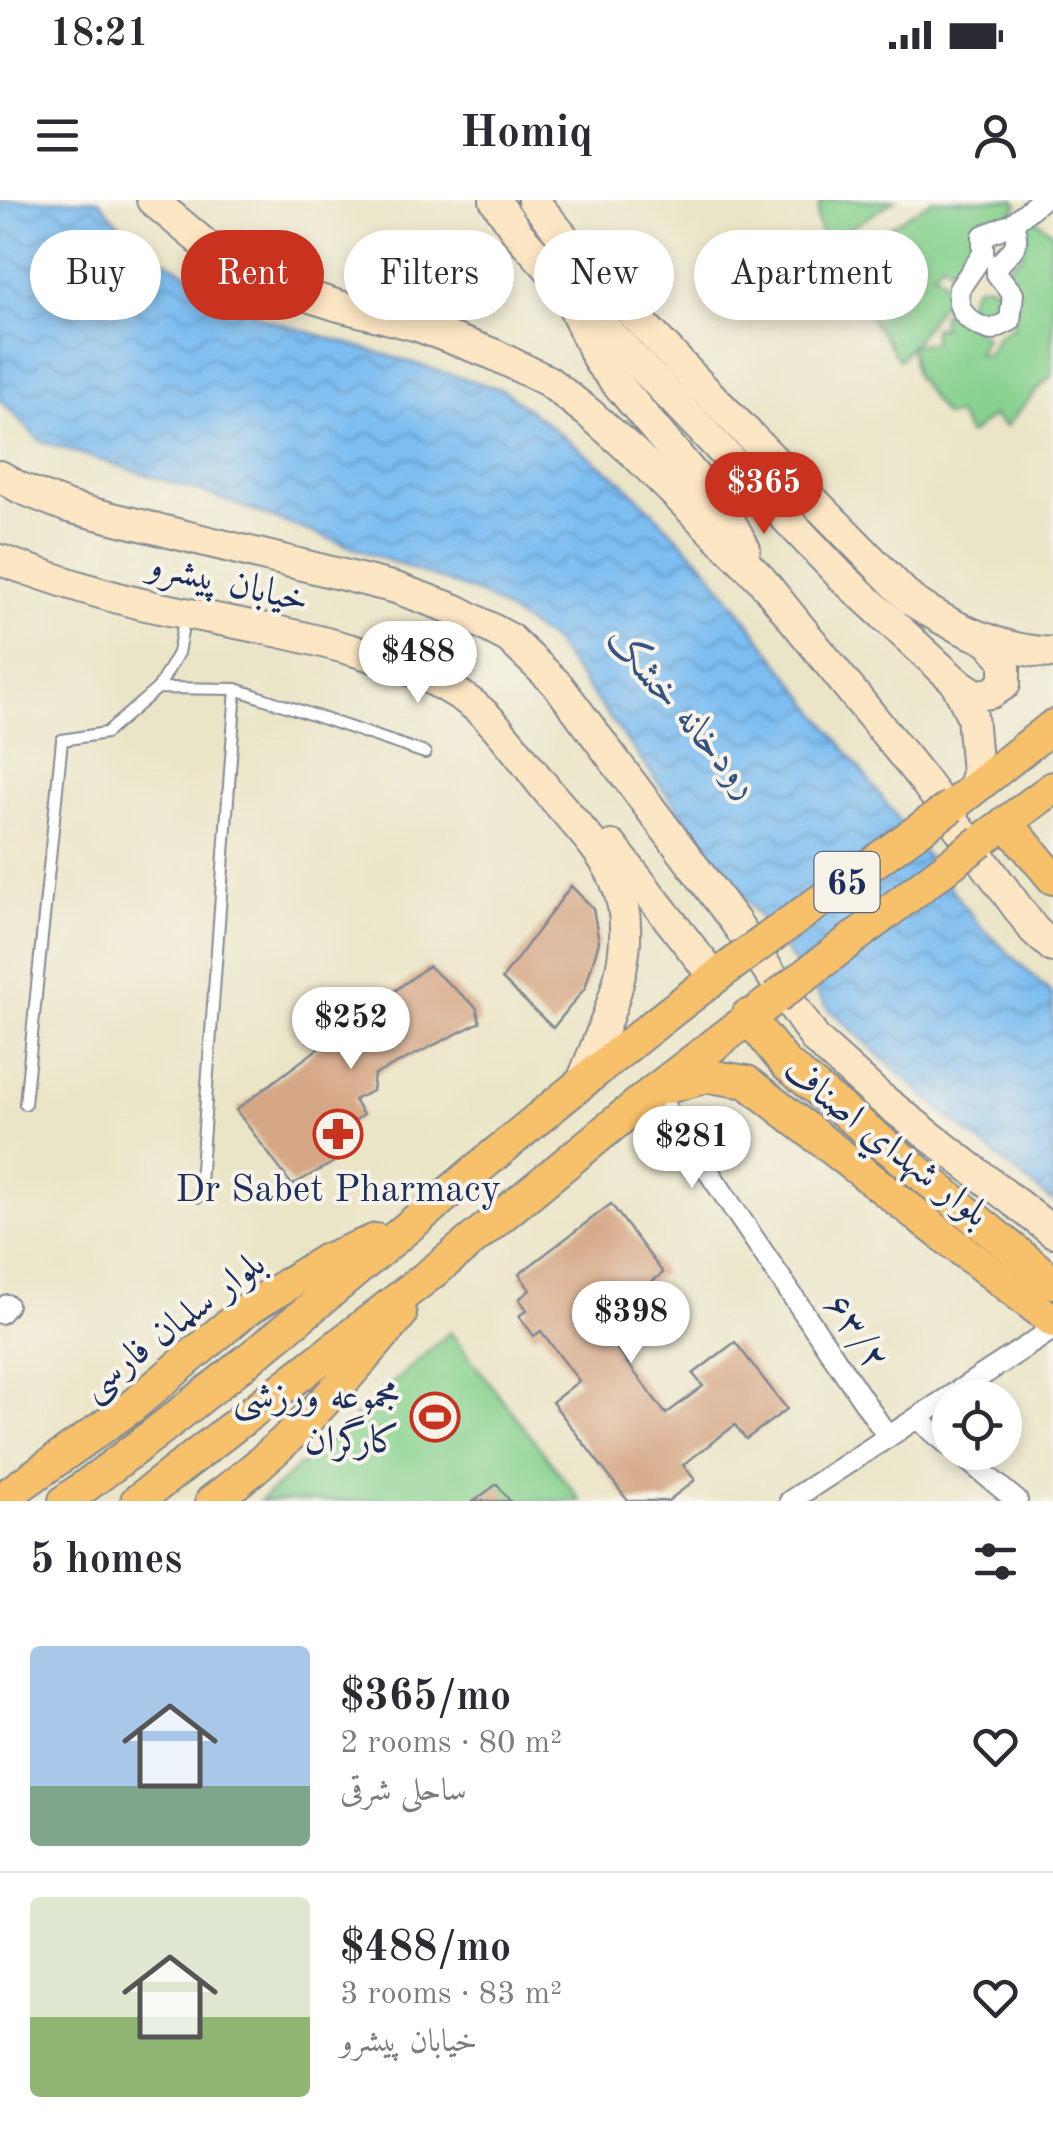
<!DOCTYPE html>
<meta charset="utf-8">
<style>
body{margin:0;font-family:"Old Standard TT",Amiri,serif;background:#f7f7f7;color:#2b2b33;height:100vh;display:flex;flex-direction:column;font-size:38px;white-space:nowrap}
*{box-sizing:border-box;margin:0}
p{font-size:32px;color:#7c7c81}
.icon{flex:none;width:55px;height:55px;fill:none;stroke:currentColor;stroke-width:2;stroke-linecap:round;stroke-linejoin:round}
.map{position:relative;height:1301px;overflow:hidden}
.panel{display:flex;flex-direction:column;background:#fff;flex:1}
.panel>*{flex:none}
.hud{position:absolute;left:30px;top:30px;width:995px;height:90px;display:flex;gap:20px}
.fabs{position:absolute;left:932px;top:1180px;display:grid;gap:20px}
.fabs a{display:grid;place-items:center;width:90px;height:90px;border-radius:50%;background:#fff;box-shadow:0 5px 15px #0003;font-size:50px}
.price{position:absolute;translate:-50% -85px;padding:0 22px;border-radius:35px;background:#fff;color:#222;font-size:32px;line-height:65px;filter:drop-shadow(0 2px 5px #0008)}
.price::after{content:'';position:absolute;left:50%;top:60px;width:30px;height:22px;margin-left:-15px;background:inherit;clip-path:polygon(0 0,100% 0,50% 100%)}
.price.selected{background:#c8321e;color:#fff}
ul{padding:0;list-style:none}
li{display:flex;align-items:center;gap:30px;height:250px;padding:0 30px}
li+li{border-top:2px solid #e1e1e2}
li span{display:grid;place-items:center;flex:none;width:280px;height:200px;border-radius:10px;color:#555}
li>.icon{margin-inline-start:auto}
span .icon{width:120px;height:120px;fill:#fffc;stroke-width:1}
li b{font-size:42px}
h2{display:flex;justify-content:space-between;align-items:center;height:120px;padding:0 30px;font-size:42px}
.chip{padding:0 35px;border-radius:45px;background:#fff;box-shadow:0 5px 15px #0003;font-size:35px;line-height:90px}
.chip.selected{background:#c8321e;color:#fff}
.status{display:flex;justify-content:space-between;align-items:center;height:70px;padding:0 50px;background:#fff;direction:ltr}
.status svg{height:28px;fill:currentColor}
header{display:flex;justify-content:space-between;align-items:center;height:130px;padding:0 30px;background:#fff;font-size:45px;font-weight:800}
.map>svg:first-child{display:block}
.green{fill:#87d28f;stroke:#518076;stroke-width:2.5}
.water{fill:url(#water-waves);stroke:#4c76a8;stroke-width:2.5}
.building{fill:#d6a786}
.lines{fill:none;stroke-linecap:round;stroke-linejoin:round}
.lane-casing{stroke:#838a92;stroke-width:14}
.street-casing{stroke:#838a92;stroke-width:24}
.secondary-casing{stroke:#838a92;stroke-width:34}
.primary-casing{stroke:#838a92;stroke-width:36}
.lane{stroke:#fff;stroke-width:10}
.street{stroke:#fff;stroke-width:20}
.secondary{stroke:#fce6c4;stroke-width:30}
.primary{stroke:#f7c06b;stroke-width:32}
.primary-bridge-casing{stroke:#838a92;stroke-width:36;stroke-linecap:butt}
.primary-bridge{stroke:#f7c06b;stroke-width:32}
.labels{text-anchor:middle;stroke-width:8;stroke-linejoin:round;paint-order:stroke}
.shield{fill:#f7f3e8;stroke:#5d6a87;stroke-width:2.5}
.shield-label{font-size:35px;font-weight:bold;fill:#1b2f5e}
.street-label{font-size:38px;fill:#1b2f5e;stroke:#f7f3e8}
.poi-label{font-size:38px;fill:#1b2f5e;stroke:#f7f3e8}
.water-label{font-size:40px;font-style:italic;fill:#345383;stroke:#f7f3e8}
</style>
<div class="status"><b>18:21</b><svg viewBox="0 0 49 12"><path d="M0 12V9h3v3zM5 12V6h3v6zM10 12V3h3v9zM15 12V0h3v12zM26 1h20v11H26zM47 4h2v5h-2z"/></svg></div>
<header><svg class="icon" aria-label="menu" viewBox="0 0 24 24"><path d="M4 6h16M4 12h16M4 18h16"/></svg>Homiq<svg class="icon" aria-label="person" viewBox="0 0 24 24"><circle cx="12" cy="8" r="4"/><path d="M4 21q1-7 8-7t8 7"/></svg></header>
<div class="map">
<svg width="1053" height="1301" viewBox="0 0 1053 1301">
<defs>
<pattern id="water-waves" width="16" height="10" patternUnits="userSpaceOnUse" patternTransform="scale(2.5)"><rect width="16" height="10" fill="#7dbef2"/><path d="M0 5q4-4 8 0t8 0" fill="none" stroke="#669bc7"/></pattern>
</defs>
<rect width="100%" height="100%" fill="#f7f3e8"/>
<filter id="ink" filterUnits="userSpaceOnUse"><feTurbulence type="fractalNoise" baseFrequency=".01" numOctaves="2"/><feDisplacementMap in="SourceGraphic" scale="20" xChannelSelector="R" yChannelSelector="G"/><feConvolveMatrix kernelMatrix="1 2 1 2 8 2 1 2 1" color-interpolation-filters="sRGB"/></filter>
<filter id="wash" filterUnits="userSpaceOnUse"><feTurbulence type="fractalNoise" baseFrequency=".0048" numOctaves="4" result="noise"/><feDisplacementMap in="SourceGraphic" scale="40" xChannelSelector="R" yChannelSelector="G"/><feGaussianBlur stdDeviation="2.25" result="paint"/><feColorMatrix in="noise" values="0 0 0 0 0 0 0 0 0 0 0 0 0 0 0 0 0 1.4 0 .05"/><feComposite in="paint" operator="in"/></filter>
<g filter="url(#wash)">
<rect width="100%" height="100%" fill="#ebe5c7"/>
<!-- green -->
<g class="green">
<polygon points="820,0 895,0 824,45 817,18"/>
<path d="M932,0H1015L1018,5L963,69L957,62L949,67L942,62L934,72L952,89L912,145L934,142L933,127L942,128V113L954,110L985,137L977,154L987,155L998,135L1014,126L1005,74L1006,67L1022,55L1025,39L1021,29L1032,17L1053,33L1048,67L1053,73V174C1034,191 1022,209 1005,227L992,216L969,235L957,214L944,216L915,175L910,146L899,160L833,63Z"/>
<polygon points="986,84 1002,91 1006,100 1001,118 988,124 966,105 975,87"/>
<polygon points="450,1132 581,1301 260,1301"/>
</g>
<!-- water -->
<polygon class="water" points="0,0 98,0 137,44 265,119 503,190 625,284 704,364 978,724 1053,795 1053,1002 942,912 829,809 551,440 481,394 205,293 40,241 0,200"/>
<g id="blocks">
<!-- building -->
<g class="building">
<polygon points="571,686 593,708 599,742 585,788 553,828 502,779"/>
<polygon points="428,766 476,807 480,822 374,875 372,891 354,900 363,915 331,937 334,962 292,985 236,910"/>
<polygon points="611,1004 663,1073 597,1123 666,1214 703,1186 693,1174 735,1142 787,1209 746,1239 735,1225 683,1265 695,1280 668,1301 628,1301 552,1202 579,1181 541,1131 534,1136 519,1116 527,1110 519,1099 530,1090 519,1074"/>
<polygon points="497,1284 510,1301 474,1301"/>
</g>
</g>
</g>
<g filter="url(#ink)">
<use href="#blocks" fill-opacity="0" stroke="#838a92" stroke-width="2.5"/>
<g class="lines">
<!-- lane casing -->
<g class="lane-casing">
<g id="lane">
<polyline points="158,488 178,453 185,415"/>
<polyline points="25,904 62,540 106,533 158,488 236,489 425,553"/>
<polyline points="199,997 236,489"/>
</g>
</g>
<!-- street casing -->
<g class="street-casing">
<g id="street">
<path d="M1012,24C1023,46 1011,51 997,66V74L1013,94L1010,121L991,130C970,124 955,112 959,89L983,54V36L1012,24L1041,0"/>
<polyline points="654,891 888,1237"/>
<polyline points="0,1113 7,1105"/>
<polyline points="917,1218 950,1246"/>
<polyline points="958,1252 1017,1301"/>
<polyline points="790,1301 1053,1129"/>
</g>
</g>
<!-- secondary casing -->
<g class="secondary-casing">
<g id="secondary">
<polyline points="152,0 207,46 266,83 339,106 418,126 493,154 548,181 589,213 633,252 760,378 925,582 1034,730 1053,747"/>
<polyline points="495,0 520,36 564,85 841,376 955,481 972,516 977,572 972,591"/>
<path d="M533,0L578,55L704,189L911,400C953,428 1001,451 1053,453"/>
<polyline points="573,106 599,162 726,314 745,349"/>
<polyline points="0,276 20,288 68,307 396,388 456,410 509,438 558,485 736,723 816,840 877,895 1053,1032"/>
<path d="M0,360C52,378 106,397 160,408C251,427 415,450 483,513C508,536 529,569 551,595C571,619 603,651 615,680C644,746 605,822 581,884"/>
<polyline points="955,481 976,495 991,493 1005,484 1005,460 987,439"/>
<polyline points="612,646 714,777"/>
</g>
</g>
<!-- primary casing -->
<g class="primary-casing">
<g id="primary">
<polyline points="952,606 1053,526"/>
<polyline points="1006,622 1053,678"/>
<polyline points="981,641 1053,588"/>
<polyline points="747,816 786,864 1053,1082"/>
<polyline points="668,887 708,876 747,882 1053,1121"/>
<polyline points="0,1300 131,1207 245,1111 326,1060 376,1040"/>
<path d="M65,1301C299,1131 509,931 741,758"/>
<polyline points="137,1301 438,1068 654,891 775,798"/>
<path d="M212,1301C284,1250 344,1182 400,1115"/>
</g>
</g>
<!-- lane -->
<use href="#lane" class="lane"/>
<!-- street -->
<use href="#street" class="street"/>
<!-- secondary -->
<use href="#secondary" class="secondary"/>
<!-- primary -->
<use href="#primary" class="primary"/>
<!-- primary-bridge casing -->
<g class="primary-bridge-casing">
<g id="primary-bridge">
<polyline points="741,758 952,606"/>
<polyline points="775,798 981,641"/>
</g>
</g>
<!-- primary-bridge -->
<use href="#primary-bridge" class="primary-bridge"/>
</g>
</g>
<!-- icons -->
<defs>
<g id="pharmacy-ring" transform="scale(2.5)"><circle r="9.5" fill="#f7f3e8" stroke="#c8321e" stroke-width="1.5"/><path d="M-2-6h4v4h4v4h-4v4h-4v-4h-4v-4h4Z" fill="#c8321e"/></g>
<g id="stadium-ring" transform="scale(2.5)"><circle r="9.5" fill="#f7f3e8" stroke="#c8321e" stroke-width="1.5"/><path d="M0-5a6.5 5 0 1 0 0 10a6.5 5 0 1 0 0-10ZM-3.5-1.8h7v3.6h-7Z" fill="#c8321e"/></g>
</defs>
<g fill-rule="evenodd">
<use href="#pharmacy-ring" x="338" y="934"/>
<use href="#stadium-ring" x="435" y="1217"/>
</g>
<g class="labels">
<!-- shield labels -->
<rect class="shield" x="814.5" y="652" width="65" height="60" rx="8"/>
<g class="shield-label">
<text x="847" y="694">65</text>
</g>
<!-- street labels -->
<g class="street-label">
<text transform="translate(229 381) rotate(13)" y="13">خیابان پیشرو</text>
<text transform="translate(887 941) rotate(38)" y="13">بلوار شهداي اصناف</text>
<text transform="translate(172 1124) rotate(-37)" y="13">بلوار سلمان فارسی</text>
<text transform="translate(858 1131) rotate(56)" y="13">۶۳/۲</text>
</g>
<!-- poi labels -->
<g class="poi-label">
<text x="338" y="1001">Dr Sabet Pharmacy</text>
<text x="400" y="1208" text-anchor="end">مجموعه ورزشی<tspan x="400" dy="44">کارگران</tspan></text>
</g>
<!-- water labels -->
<g class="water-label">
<text transform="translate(685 511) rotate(49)" y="14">رودخانه خشک</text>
</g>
</g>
</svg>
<div class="fabs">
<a><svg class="icon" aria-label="locate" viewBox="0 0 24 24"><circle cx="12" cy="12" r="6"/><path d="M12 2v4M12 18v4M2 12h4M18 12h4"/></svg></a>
</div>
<b class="price selected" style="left:764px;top:337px">$365</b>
<b class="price" style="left:418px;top:506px">$488</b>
<b class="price" style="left:351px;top:872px">$252</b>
<b class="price" style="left:692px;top:991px">$281</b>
<b class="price" style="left:631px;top:1166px">$398</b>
<div class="hud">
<a class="chip">Buy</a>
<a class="chip selected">Rent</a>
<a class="chip">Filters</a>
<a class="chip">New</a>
<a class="chip">Apartment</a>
</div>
</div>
<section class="panel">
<h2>5 homes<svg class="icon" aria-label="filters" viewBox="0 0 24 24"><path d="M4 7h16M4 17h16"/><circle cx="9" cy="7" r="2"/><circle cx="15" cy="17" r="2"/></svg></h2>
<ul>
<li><span style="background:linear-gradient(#a9c7e8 70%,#7fa58c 0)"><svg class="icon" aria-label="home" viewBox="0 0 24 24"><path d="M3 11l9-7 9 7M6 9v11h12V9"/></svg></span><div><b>$365/mo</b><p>2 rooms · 80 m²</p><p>ساحلی شرقی</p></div><svg class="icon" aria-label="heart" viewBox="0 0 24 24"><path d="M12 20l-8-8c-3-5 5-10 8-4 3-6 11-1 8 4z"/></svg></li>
<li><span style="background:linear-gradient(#dfe7d0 60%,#8fb573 0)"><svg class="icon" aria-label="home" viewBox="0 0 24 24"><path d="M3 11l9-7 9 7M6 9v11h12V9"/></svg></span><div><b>$488/mo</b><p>3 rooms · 83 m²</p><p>خیابان پیشرو</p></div><svg class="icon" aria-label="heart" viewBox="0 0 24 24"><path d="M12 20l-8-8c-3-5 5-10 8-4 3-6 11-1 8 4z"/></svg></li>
</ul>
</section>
